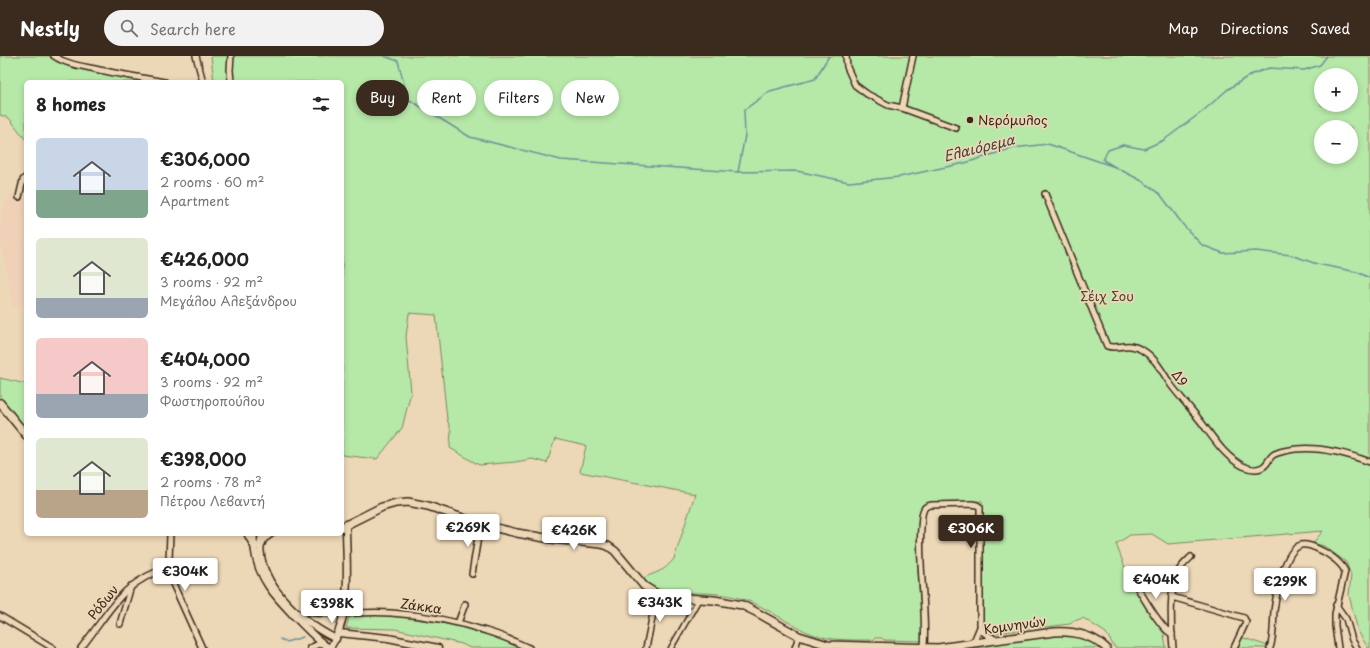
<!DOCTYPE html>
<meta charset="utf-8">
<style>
body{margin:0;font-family:"Playpen Sans",sans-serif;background:#f2f2f2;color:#222;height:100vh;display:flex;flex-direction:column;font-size:15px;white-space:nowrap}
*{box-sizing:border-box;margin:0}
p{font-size:13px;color:#767676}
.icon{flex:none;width:22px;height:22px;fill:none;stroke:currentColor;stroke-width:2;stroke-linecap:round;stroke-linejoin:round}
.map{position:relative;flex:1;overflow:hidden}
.side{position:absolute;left:24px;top:24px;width:320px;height:456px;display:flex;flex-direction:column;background:#fff;border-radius:6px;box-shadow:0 2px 6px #0003}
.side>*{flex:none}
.hud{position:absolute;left:356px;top:24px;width:380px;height:36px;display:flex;gap:8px}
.fabs{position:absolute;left:1314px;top:12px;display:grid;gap:8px}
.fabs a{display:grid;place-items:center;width:44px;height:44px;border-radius:50%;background:#fff;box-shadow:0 2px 6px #0003;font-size:20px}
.price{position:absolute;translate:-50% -34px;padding:0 9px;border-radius:4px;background:#fff;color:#222;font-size:13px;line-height:26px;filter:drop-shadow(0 1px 2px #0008)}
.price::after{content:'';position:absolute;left:50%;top:24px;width:12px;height:9px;margin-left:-6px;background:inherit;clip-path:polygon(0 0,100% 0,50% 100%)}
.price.current{background:#3b2a1e;color:#fff}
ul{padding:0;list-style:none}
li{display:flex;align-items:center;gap:12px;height:100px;padding:0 12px}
li span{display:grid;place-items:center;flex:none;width:112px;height:80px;border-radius:6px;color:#555}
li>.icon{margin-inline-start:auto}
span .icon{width:48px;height:48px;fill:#fffc;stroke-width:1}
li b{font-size:17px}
h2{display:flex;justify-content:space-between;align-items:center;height:48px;padding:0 12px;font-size:17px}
.pill{padding:0 14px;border-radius:18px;background:#fff;box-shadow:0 2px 6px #0003;font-size:14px;line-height:36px}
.pill.current{background:#3b2a1e;color:#fff}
header{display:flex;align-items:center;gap:24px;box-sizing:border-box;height:56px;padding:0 20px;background:#3b2a1e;color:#fff}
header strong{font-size:19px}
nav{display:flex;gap:22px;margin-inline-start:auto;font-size:14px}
.search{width:280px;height:36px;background:#f2f2f2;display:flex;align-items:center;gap:10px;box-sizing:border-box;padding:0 14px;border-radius:22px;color:#767676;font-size:15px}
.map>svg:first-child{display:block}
.built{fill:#f0d0b6}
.green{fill:#b6e8a8;stroke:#788963;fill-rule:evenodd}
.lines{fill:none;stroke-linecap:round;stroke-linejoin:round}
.stream{stroke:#6c929a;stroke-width:1.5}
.pedestrian-casing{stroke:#3b2a1e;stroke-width:7}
.minor-casing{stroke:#3b2a1e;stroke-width:8}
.tertiary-casing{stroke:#3b2a1e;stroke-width:9}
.secondary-casing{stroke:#3b2a1e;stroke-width:10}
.pedestrian{stroke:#ecd7b6;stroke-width:4}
.minor{stroke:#ecd7b6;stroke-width:5}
.tertiary{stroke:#ecd7b6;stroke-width:6}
.secondary{stroke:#ecd7b6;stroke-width:7}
.poi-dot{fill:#3b2a1e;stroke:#ecd7b6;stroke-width:1.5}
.labels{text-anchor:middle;stroke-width:3.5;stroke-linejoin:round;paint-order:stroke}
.poi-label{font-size:13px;fill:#3b2a1e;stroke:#ecd7b6;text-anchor:start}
.park-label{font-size:13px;fill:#4d4633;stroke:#ecd7b6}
.street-label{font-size:13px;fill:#3b2a1e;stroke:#ecd7b6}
.water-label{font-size:14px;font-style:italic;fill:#47443d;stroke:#ecd7b6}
</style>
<header>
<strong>Nestly</strong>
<div class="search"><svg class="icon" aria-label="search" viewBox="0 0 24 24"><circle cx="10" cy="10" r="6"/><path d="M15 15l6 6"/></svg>Search here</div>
<nav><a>Map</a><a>Directions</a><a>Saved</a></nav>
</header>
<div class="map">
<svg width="1370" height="592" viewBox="0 0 1370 592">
<rect width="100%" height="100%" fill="#ecd7b6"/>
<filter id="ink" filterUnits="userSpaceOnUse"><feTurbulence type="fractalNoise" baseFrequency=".025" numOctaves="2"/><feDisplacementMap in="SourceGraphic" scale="8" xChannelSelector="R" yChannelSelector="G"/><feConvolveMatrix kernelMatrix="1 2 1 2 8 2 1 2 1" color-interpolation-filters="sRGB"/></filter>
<g filter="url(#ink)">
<!-- built -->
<polygon class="built" points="10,139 25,142 23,166 23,176 26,188 26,249 14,251 0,181 2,158"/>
<!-- green -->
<g class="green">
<polygon points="0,0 49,0 62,8 80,13 149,26 26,26 26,84 9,62 0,59"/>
<path d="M211,0H1370V592H1368L1358,575L1349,539L1351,519L1346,506L1324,490L1313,487L1323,475L1168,488L1152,478L1130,479L1116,488L1128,519L1164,578L1166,592H1115L1106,577L1083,562L1074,565L1070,568L995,577H991L985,569L983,560L982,445L930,447L922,452C914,480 918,513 920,542C922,555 925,572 921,585L884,584L882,582H875L873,584C854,584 834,585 815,579C789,570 766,549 739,542C713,534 686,539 660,535L653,532L643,522C658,515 662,517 674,503L695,438L580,416L586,390L555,383L547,407L532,403L515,406L479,409L450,392L451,375L447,363L436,259L409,257L406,281L411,336L402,372L377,403L342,399V26H214ZM1321,19H1351V49H1321ZM1321,71H1351V101H1321Z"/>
<polygon points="0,322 26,328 26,367 23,369 0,341"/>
<polygon points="392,558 462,570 523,592 470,592 462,588 395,573 346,572 349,561"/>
<polygon points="1073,578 1093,586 1100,592 957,592 1048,580"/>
<polygon points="1241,581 1268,590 1267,592 1236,592"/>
</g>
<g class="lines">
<!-- stream -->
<g class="stream">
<polyline points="384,0 398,5 408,43 470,81 561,104 738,116 745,79 744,54 770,35 815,23 829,0"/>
<polyline points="1115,111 1142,125 1160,138 1184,170 1202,189 1223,197 1256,195 1291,199 1317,208 1357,216 1370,222"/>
<polyline points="738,116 797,115 849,126 899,121 965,107 1013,92 1048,88 1115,111 1103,104 1108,94 1123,89 1144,93 1164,84 1203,55 1227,34 1250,19 1269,12 1304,14 1320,9 1327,0"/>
<polyline points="280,583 286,586 303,581"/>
</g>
<!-- pedestrian casing -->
<g class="pedestrian-casing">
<g id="pedestrian">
<polyline points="654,551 692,555"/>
<polyline points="671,592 699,543"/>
</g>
</g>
<!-- minor casing -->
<g class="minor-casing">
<g id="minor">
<path d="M54,0C66,8 81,10 95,13C118,18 142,22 165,26"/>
<polyline points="196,0 203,26"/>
<polyline points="846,0 847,11 855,29 867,38 888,49 902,52 956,72"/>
<polyline points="231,26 230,14 231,0"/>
<polyline points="902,52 913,0"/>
<path d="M1045,138L1107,290C1118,294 1128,285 1142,294C1156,302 1162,316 1171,329C1179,340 1189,350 1198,362C1212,379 1222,399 1243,410C1251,414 1261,415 1267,407C1269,404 1270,401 1273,399C1276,397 1280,396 1284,395C1312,388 1343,396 1370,406"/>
<polyline points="19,141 23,124 26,121"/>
<polyline points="170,478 169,504 173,528 202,592"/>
<polyline points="472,518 480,468"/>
<path d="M1131,521C1139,533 1160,573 1172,578"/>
<polyline points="1172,541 1244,562 1246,566 1234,592"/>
<polyline points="1336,549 1346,563 1352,584 1357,592"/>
<path d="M305,556C334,560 362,555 391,557C422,559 456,565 486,575C501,579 515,586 529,592"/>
<polyline points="0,560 53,592"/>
<polyline points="458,567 465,548"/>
<polyline points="120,568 131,530"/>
<polyline points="971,587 975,583 980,571"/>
<path d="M924,591C927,551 918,512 921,471C922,466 921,458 924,453C925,450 928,450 931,449L972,448L977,449L980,451V568L983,576L996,584"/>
<path d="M81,592C111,555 120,526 170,511"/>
<polyline points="310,592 321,587"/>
<polyline points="646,592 657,538"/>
<polyline points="795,592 799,580"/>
<path d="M1173,592C1171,574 1169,534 1177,518C1180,511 1186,506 1191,501"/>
<path d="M1270,592C1274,580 1273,568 1274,555C1276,540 1284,494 1301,489C1306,488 1312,490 1316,492C1326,496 1340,505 1345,515L1335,558V570L1338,592"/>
</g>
</g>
<!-- tertiary casing -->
<g class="tertiary-casing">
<g id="tertiary">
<path d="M254,478C253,484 254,490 255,496C259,525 278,543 297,563C307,573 317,584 329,592"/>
<path d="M262,478C251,524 300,565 336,583"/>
<polyline points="339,577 388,582 438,592"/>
<path d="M330,592C353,558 346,509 346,470"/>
</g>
</g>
<!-- secondary casing -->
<g class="secondary-casing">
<g id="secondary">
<polyline points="0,347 26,379"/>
<path d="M342,471L382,451L396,447L408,446L428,450L480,468L517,477L551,483L601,488L608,490L615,495L644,530L657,538L671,541L714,544L742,549L754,555L799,580L828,589L938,592L1054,576C1073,575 1091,578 1106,592"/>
<polyline points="248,478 254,489"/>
<polyline points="260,490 263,483 270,478"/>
</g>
</g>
<!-- pedestrian -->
<use href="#pedestrian" class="pedestrian"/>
<!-- minor -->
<use href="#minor" class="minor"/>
<!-- tertiary -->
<use href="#tertiary" class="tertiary"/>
<!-- secondary -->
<use href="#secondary" class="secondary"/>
</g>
</g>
<!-- markers -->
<circle class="poi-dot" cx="970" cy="64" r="4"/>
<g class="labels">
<!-- poi labels -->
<g class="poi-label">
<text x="978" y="69">Νερόμυλος</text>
</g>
<!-- park labels -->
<g class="park-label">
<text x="1107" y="245">Σέιχ Σου</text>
</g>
<!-- street labels -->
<g class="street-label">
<text transform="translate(1180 322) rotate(54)" y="5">Δ9</text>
<text transform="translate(103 546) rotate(-51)" y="5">Ρόδων</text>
<text transform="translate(421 550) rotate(8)" y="5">Ζάκκα</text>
<text transform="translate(1015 569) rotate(-8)" y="5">Κομνηνών</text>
</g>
<!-- water labels -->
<g class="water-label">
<text transform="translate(979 92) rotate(-14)" y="5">Ελαιόρεμα</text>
</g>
</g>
</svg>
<div class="fabs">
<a>+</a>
<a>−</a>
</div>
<b class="price" style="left:468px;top:492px">€269K</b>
<b class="price current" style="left:971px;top:493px">€306K</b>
<b class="price" style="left:574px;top:495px">€426K</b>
<b class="price" style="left:185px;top:536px">€304K</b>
<b class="price" style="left:1156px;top:544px">€404K</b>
<b class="price" style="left:1285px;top:546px">€299K</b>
<b class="price" style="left:660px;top:567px">€343K</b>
<b class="price" style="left:332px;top:568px">€398K</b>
<div class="hud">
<a class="pill current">Buy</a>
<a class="pill">Rent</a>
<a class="pill">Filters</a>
<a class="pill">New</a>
</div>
<section class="side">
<h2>8 homes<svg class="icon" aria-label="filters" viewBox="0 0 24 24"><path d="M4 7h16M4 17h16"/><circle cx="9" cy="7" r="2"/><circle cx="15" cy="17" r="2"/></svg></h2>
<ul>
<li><span style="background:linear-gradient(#c9d6e8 65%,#7fa58c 0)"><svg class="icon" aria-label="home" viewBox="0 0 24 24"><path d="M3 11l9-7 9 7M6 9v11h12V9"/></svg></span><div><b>€306,000</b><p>2 rooms · 60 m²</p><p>Apartment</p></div></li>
<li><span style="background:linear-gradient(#dfe7d0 75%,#9aa5b1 0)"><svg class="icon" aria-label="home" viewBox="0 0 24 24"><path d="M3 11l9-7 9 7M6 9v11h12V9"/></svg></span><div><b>€426,000</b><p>3 rooms · 92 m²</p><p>Μεγάλου Αλεξάνδρου</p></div></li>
<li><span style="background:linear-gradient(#f6c9c9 70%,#9aa5b1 0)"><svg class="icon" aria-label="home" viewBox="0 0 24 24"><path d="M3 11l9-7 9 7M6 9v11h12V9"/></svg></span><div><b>€404,000</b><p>3 rooms · 92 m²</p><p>Φωστηροπούλου</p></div></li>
<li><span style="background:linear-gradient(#dfe7d0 65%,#b9a48a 0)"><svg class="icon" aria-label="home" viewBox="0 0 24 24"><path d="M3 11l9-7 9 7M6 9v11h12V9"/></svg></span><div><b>€398,000</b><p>2 rooms · 78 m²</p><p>Πέτρου Λεβαντή</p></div></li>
</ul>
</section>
</div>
